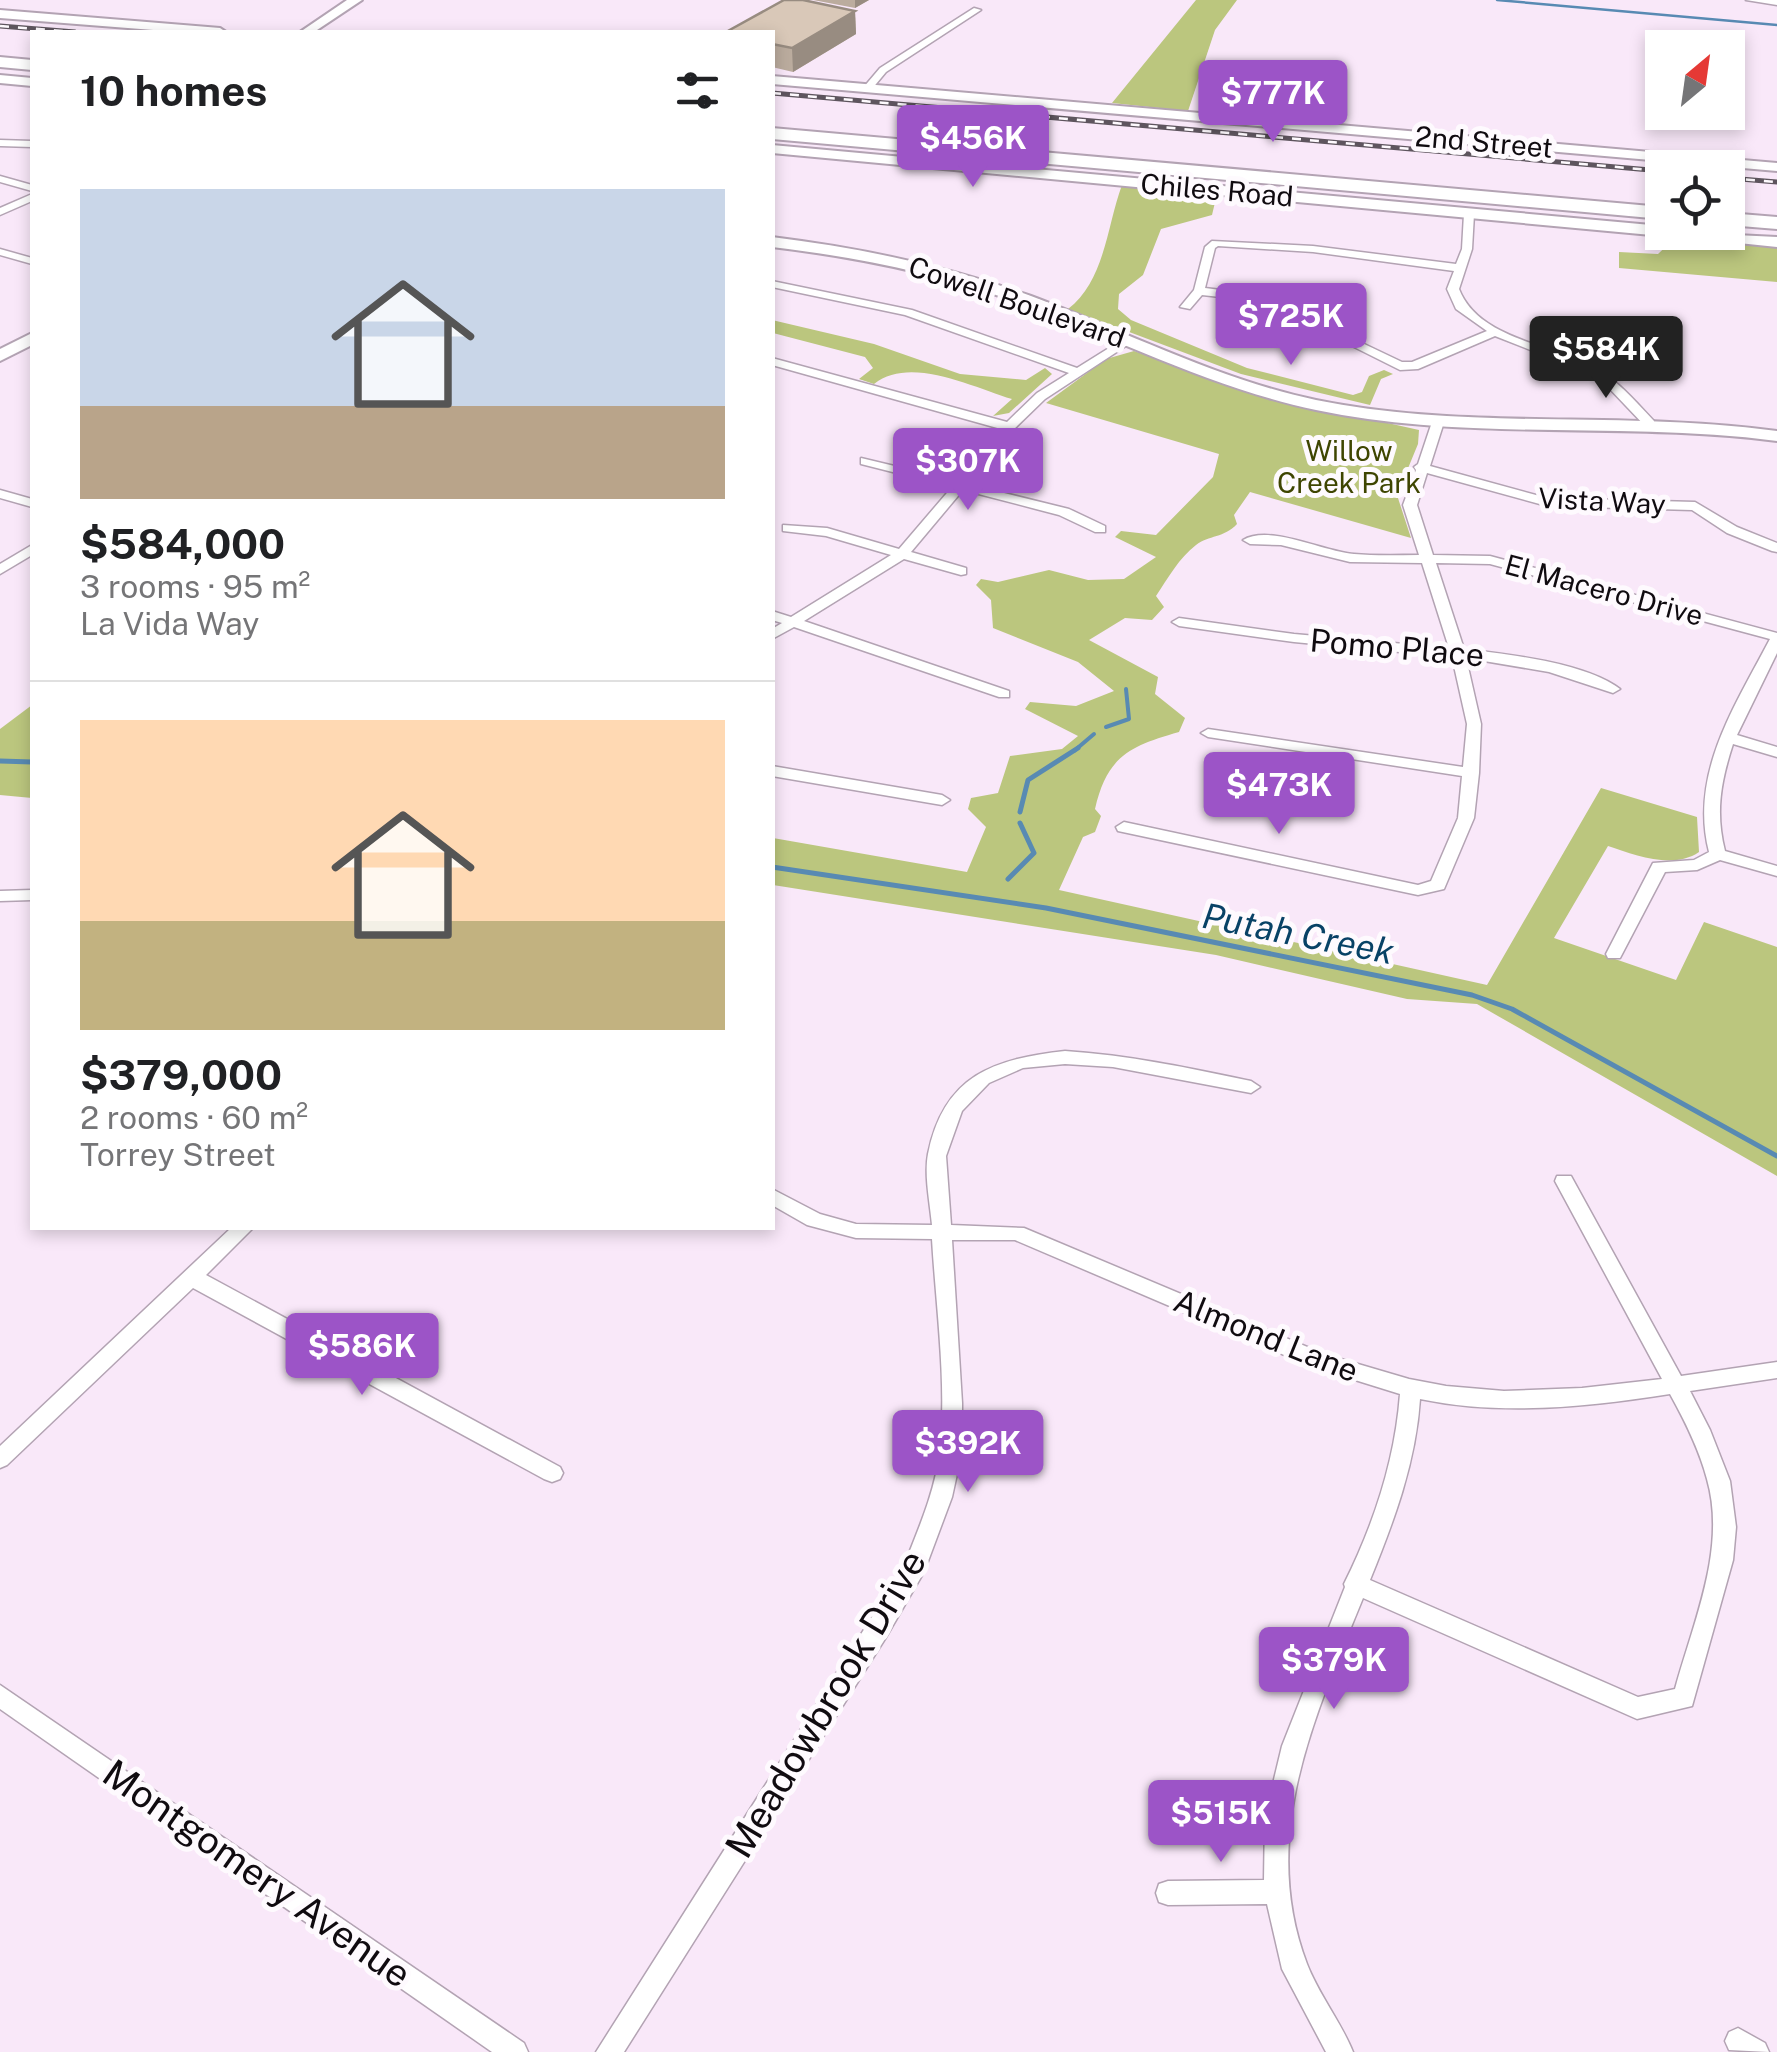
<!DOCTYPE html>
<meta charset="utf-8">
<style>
body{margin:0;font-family:"Public Sans",sans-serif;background:#f2f2f2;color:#202124;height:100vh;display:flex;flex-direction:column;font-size:38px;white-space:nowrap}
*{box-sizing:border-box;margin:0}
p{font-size:32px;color:#757577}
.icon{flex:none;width:55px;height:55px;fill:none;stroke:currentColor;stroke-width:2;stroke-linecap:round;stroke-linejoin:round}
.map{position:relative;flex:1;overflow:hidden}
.drawer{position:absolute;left:30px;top:30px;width:745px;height:1200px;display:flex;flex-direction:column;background:#fff;border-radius:0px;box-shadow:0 5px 15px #0003}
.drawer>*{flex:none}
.needle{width:65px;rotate:29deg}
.fabs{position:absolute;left:1645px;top:30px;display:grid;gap:20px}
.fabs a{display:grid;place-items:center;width:100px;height:100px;border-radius:0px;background:#fff;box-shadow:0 5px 15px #0003;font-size:50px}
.price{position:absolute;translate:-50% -85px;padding:0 22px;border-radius:10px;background:#9c54c7;color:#fff;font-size:32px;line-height:65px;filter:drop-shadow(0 2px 5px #0008)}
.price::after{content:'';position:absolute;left:50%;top:60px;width:30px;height:22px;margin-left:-15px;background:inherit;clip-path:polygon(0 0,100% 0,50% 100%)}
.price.selected{background:#222;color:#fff}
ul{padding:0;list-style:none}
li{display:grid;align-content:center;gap:20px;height:530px;padding:0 50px}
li+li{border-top:2px solid #e0e0e0}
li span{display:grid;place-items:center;height:310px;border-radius:0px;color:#555}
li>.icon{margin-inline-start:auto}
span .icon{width:180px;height:180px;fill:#fffc;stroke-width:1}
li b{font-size:42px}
h2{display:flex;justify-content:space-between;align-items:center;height:120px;padding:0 50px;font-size:42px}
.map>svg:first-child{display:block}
.green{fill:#bbc67e}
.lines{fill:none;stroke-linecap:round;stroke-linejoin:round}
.stream-far2{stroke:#588ab3;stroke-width:2.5}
.stream-far1{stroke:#588ab3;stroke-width:4}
.stream{stroke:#588ab3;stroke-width:5}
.street-casing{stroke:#b3a3b3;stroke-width:3}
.secondary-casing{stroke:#b3a3b3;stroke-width:4}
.highway-casing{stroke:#b3a3b3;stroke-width:4}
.street{fill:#fff;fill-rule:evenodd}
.secondary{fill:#fff;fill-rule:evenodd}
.highway{fill:#fff;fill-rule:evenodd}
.rail-casing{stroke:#5e555e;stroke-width:5}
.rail{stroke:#fefafe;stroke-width:2.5;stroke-dasharray:9;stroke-linecap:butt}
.wall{fill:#bbac9e}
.shaded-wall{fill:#988c81}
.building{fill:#d9c8b8;stroke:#988c81;stroke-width:2.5}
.labels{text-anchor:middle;stroke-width:10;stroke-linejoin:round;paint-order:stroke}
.far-street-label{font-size:28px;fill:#100b10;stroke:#fefafe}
.far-park-label{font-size:28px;fill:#3e4501;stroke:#fefafe}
.street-label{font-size:32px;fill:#100b10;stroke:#fefafe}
.water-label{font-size:35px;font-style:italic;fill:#084266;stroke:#fefafe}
.near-street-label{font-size:38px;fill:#100b10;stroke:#fefafe}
</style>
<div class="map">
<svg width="1777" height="2052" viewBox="0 0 1777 2052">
<rect width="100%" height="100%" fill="#f9e8f9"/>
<!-- green -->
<g class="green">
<polygon points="1196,0 1237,0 1215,30 1188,111 1112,103"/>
<path d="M1122,185L1217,194L1212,215L1161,229L1143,275L1119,294L1118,309L1131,320L1247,368L1353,395L1362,392L1369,376L1384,370L1393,374L1381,379L1370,405L1241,374L1068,309C1105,281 1107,225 1122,185Z"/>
<polygon points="1675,238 1777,247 1777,282 1619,268 1619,252 1658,254"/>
<path d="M772,320L874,344L960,374L1026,380L1045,368L1052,374L1009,413L993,416L1012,399C972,387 910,355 874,384L859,379L873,368L865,357L773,333Z"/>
<path d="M1134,351L1267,396L1419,430L1418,444L1397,495L1411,538L1250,492L1234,515L1237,524C1224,538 1209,535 1196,545C1179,558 1168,578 1156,596L1164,607L1152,620L1125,618L1089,640L1158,677L1155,694L1185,718L1179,732C1130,746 1107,756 1095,809L1101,816L1095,832L1083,837L1059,890L1487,985L1601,788L1697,817L1699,852C1673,870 1635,855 1608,846L1554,938L1676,980L1704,922L1777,947V1176L1477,1004L1407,999L1216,955L773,885V838L967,872L986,827L968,809L971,798L998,793L1010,756L1062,749L1078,736L1025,709L1030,702L1076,706L1114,691L1078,662L993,628L991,600L976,585L981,579L998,582L1049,570L1088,580L1124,579L1156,557L1115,537L1121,531L1156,535L1213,477L1219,454L1046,403L1106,359Z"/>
<polygon points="32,705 32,798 0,795 0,729"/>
</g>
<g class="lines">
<!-- stream-far2 -->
<polyline class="stream-far2" points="1497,0 1777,25"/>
<!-- stream-far1 -->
<g class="stream-far1">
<polyline points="1106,727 1129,719 1126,689"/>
<polyline points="1074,751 1094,734"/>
</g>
<!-- stream -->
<g class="stream">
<polyline points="0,761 32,762"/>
<polyline points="1020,812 1028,780 1078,748"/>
<polyline points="772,867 1046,908 1472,995 1512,1009 1777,1156"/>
<polyline points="1008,879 1034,853 1020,823"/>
</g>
<!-- street casing -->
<g class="street-casing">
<g id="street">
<polygon points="1746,0 1777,0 1777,5"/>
<polygon points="974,8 981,10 886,72 871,90 865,90 863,88 880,68"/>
<polygon points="0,140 32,141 32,147 0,146"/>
<polygon points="0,176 32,185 32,191 0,182"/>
<polygon points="32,194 32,201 0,215 0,208"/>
<path d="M1469,211L1474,214L1472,249L1459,289C1478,338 1548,344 1590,365C1616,378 1634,400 1654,421V427H1646L1607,386L1581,370L1495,336L1418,369L1400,370L1352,346L1302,306L1202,295L1190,309L1180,307L1194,290L1205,247L1212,241L1313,246L1456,264L1462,249L1464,214ZM1218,246L1313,252L1454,271L1447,289L1456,309L1487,331L1412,362H1402L1360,342L1309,301L1205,288L1215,248Z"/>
<polygon points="0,249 32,258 32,264 0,255"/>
<polygon points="772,281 912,310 1077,368 1125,338 1135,340 1045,399 1013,430 968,484 1069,509 1105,526 1105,532 1095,532 1059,515 963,490 911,552 966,568 966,574 961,575 904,559 804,621 1009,691 1009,697 999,697 794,627 772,639 772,629 782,623 772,620 772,611 791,617 891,555 826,536 783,531 783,525 827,528 899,549 952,487 861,464 861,458 957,481 1001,429 772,365 772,358 1007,422 1037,393 1069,373 905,315 772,287"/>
<path d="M1438,418L1444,422L1430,466L1547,498L1695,502L1737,527L1777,543V552L1772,551L1727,533L1692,510L1547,506L1427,473L1417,505L1433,555L1490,556L1777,633V653L1737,735L1777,747V757L1733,744C1721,781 1715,812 1725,851L1777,866V876L1720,860L1697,870L1665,872L1620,958H1608L1606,954L1653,863L1694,860L1709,852C1689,774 1735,706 1770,639L1490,564L1436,563L1464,649C1507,654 1586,663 1620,689L1613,693L1549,672L1466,658L1481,724L1479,773L1474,818L1444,889L1418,895L1118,831L1116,827L1124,822L1418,885L1431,881L1458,818L1462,776L1208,737L1201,733L1208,729L1463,767L1467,724L1452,657L1294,642L1179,626L1172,622L1179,618L1294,634L1449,648L1422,563L1350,562L1281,545L1250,544L1243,540C1270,524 1324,552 1354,554C1376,556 1398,555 1419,555L1403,505L1416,470L1414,467L1418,464L1432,422Z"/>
<polygon points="0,490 32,499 32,507 0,498"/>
<polygon points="32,545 32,555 0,574 0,564"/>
<polygon points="772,766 942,795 950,800 942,805 772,776"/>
<polygon points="32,890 32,900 0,901 0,891"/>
<path d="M1065,1051C1128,1055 1189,1068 1251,1081L1260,1087L1251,1093L1113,1067L1065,1064L1023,1068L989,1083L962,1111L946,1156L951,1225L1024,1228L1324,1354L1409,1379L1446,1386L1504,1391L1582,1388L1662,1379L1555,1181L1557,1176H1571L1681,1376L1777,1362V1378L1690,1391L1710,1430L1730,1481L1736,1527L1733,1560L1692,1706L1637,1719L1363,1598C1315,1716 1258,1836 1307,1964C1319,1995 1341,2022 1353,2052H1326L1282,1969L1267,1904L1168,1905L1159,1902L1156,1893L1159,1884L1168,1881L1264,1880L1265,1817L1282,1746L1345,1587L1344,1584C1373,1526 1395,1461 1400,1394L1310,1366L1015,1240H952L962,1403V1451L952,1497L924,1572L885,1639L624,2052H596L903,1568C918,1530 936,1490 940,1449C947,1382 936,1307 932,1239L856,1238L807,1225L772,1205V1189L820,1214L856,1224L932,1225C930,1203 924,1175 928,1154C944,1075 994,1059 1065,1051ZM1670,1394C1685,1421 1699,1449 1707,1479C1727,1548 1693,1623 1675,1689L1638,1697L1370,1580C1394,1521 1416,1462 1420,1399C1502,1416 1588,1407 1670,1394Z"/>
<polygon points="231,1228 253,1228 206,1275 560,1467 563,1473 560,1479 552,1482 544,1479 193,1288 7,1465 0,1468 0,1446"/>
<polygon points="0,1685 524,2043 528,2052 492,2052 0,1709"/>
<polygon points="1738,2028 1765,2043 1769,2052 1729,2050 1725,2041 1729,2032"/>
</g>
</g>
<!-- secondary casing -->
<g class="secondary-casing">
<g id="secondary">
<polygon points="347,0 362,0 314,32 300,32"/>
<polygon points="0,10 220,28 226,32 179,32 0,18"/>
<polygon points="0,75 32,78 32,86 0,83"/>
<polygon points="772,76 1777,163 1777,171 772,84"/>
<polygon points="772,145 1662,226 1662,232 1669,232 1662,236 772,153"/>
<polygon points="1674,232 1777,237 1777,247 1681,237"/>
<path d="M772,237C861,248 947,266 1031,296C1125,331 1217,379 1316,400C1467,431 1624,410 1777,431V441C1624,421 1467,442 1316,410C1211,388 1116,338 1016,302C937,273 856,257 772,247Z"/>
<polygon points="32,333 32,345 0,361 0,349"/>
</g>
</g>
<!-- highway casing -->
<g class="highway-casing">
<g id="highway">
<polygon points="0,57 32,60 32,70 0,67"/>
<polygon points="772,128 1662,207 1662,219 772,139"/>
<polygon points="1728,213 1777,217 1777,229 1728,225"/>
</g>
</g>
<!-- street -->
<use href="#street" class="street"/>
<!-- secondary -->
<use href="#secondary" class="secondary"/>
<!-- highway -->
<use href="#highway" class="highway"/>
<!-- rail casing -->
<g class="rail-casing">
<g id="rail">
<polyline points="0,26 75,32"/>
<polyline points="772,93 1662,171"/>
<polyline points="1728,178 1777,182"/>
</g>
</g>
<!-- rail -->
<use href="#rail" class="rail"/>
</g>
<!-- wall -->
<g class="wall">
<polygon points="813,0 869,0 855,8"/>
<polygon points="855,11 856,34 793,72 772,67 772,32"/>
</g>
<!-- shaded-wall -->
<g class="shaded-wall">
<polygon points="855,0 869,0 855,8"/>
<polygon points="855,11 856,34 793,72 792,48"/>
</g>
<!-- building -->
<polygon class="building" points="784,0 803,0 855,11 792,48 772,44 772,32 726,32"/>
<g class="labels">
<!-- far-street labels -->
<g class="far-street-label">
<text transform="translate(1484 142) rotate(5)" y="10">2nd Street</text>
<text transform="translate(1217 190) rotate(5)" y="10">Chiles Road</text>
<text transform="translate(1017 302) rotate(19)" y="10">Cowell Boulevard</text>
<text transform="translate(1602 501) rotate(3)" y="10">Vista Way</text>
<text transform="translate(1604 590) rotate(15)" y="10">El Macero Drive</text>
</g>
<!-- far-park labels -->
<g class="far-park-label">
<text x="1349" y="461">Willow<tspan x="1349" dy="32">Creek Park</tspan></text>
</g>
<!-- street labels -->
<g class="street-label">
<text transform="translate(1397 648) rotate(5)" y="11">Pomo Place</text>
<text transform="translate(1266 1336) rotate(22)" y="11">Almond Lane</text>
</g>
<!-- water labels -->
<g class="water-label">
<text transform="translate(1298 934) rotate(11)" y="12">Putah Creek</text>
</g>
<!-- near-street labels -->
<g class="near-street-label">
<text transform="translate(826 1704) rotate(-59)" y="13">Meadowbrook Drive</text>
<text transform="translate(257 1874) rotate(35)" y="13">Montgomery Avenue</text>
</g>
</g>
</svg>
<div class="fabs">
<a><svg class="needle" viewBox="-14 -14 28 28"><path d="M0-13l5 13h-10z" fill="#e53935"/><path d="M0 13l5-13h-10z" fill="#757577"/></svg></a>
<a><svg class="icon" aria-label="locate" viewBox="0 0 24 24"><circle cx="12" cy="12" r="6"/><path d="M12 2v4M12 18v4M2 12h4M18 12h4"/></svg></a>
</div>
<b class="price" style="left:1273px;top:145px">$777K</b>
<b class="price" style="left:973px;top:190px">$456K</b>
<b class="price" style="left:1291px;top:368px">$725K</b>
<b class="price selected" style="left:1606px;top:401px">$584K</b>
<b class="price" style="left:968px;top:513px">$307K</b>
<b class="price" style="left:1279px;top:837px">$473K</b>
<b class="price" style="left:362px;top:1398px">$586K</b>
<b class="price" style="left:968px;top:1495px">$392K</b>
<b class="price" style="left:1334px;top:1712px">$379K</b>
<b class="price" style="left:1221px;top:1865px">$515K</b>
<section class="drawer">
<h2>10 homes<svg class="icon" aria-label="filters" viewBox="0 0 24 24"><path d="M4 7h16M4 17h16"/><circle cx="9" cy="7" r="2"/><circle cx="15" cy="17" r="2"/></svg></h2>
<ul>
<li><span style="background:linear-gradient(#c9d6e8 70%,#b9a48a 0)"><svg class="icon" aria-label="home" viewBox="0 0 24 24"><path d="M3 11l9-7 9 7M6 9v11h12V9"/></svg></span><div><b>$584,000</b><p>3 rooms · 95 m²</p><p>La Vida Way</p></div></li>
<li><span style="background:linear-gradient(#ffd9b3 65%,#c2b280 0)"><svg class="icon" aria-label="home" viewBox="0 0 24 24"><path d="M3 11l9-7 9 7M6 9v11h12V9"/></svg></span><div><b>$379,000</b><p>2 rooms · 60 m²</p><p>Torrey Street</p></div></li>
</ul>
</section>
</div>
